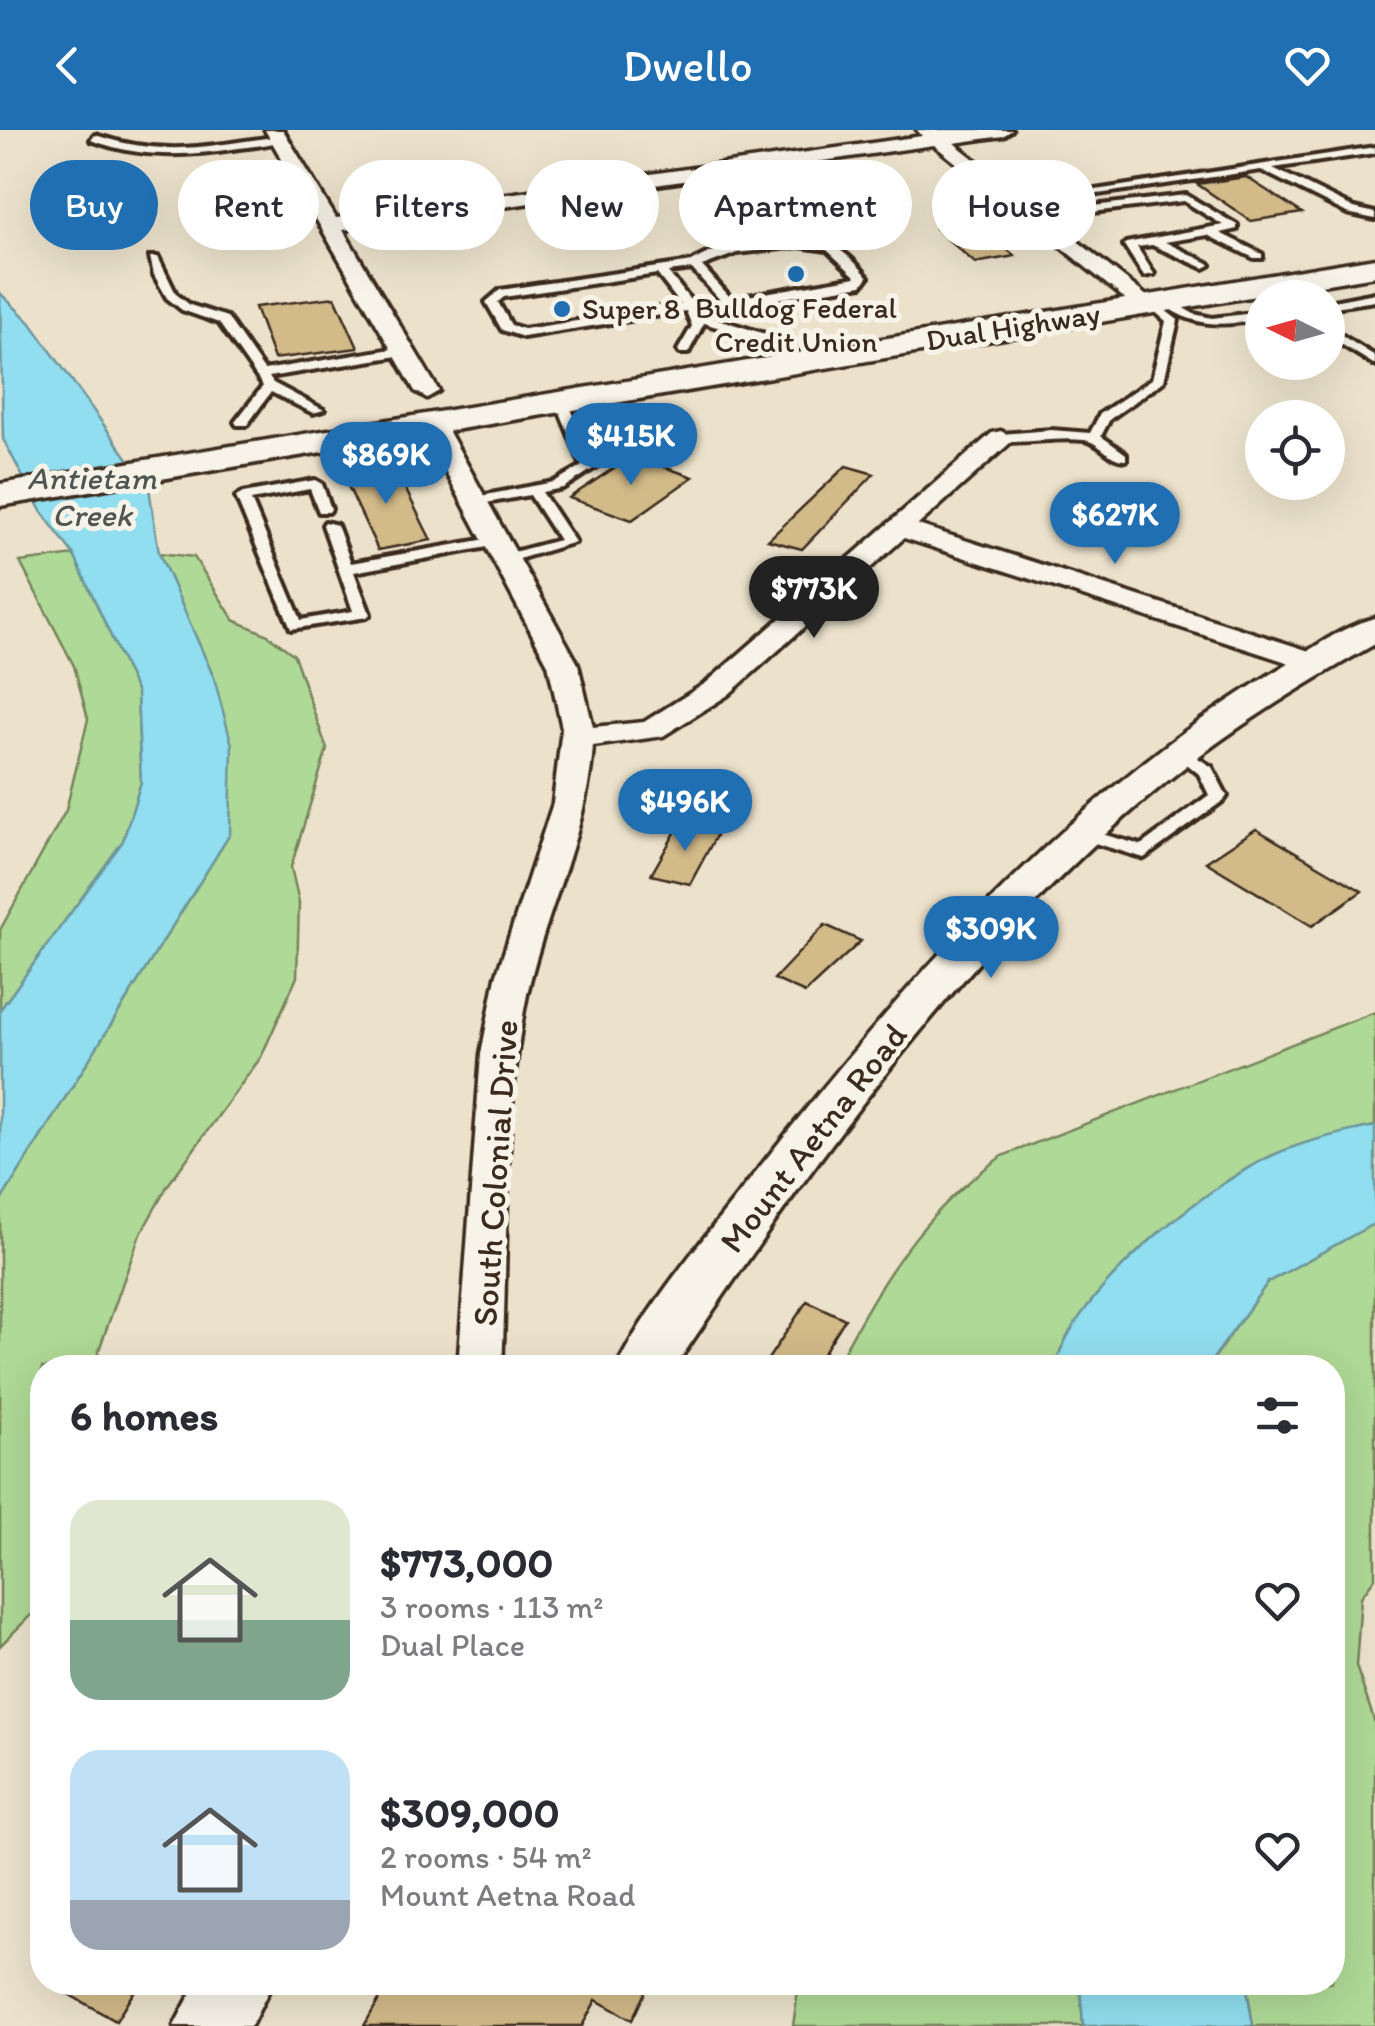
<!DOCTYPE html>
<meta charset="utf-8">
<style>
body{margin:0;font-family:Itim,sans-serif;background:#f2f2f3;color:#2b2b33;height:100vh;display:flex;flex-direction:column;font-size:38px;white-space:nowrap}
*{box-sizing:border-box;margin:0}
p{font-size:32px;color:#7c7c81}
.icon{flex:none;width:55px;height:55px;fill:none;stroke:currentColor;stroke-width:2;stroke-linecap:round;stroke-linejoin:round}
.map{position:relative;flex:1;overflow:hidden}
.sheet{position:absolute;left:30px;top:1225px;width:1315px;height:640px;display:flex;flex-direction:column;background:#fff;border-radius:40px;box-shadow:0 10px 40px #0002}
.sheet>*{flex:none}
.guide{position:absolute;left:30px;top:30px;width:1315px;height:90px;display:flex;gap:20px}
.needle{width:65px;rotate:275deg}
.buttons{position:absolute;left:1245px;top:150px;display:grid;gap:20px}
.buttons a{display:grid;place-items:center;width:100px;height:100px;border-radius:50%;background:#fff;box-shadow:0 10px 40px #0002;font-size:50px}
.price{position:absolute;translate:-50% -85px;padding:0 22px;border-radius:35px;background:#1f6fb2;color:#fff;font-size:32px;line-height:65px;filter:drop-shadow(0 2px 5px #0008)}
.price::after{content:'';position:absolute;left:50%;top:60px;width:30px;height:22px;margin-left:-15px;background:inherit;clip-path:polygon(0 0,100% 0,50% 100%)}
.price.current{background:#222;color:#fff}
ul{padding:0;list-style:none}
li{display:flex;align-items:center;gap:30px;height:250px;padding:0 40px}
li span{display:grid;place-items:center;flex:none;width:280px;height:200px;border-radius:30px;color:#555}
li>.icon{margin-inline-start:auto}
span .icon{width:120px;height:120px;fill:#fffc;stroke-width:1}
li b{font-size:42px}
h2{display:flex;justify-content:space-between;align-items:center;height:120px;padding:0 40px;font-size:42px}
.chip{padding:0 35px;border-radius:45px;background:#fff;box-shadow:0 10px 40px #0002;font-size:35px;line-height:90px}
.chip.current{background:#1f6fb2;color:#fff}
header{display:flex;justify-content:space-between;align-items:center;height:130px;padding:0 40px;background:#1f6fb2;color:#fff;font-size:45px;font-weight:600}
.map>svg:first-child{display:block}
.green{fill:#afd996;stroke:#75825a;stroke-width:2.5}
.water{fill:#90deef;stroke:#6e969b;stroke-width:2.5}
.building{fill:#d2ba89;stroke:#3b2a1e;stroke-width:2.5}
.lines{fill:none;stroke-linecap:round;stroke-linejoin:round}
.service-casing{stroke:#3b2a1e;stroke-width:8}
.minor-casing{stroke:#3b2a1e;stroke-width:7}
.tertiary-casing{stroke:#3b2a1e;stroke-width:7}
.primary-casing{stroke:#3b2a1e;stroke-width:7}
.service{fill:#f7f3e8;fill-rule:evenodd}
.minor{fill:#f7f3e8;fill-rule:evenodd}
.tertiary{fill:#f7f3e8;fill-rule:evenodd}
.primary{fill:#f7f3e8;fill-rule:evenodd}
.poi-dot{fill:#1f6fb2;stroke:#f7f3e8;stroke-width:4}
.labels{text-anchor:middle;stroke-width:10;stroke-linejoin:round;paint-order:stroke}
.far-poi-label{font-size:30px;fill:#3b2a1e;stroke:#f7f3e8}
.far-street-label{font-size:30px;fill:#3b2a1e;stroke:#f7f3e8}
.far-water-label{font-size:32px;font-style:italic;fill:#505752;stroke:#f7f3e8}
.street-label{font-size:35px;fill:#3b2a1e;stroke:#f7f3e8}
</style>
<header><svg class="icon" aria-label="back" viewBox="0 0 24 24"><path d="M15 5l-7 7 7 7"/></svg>Dwello<svg class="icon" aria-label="heart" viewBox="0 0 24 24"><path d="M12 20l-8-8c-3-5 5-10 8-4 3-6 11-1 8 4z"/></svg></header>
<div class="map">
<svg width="1375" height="1896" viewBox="0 0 1375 1896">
<rect width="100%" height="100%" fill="#ece2cc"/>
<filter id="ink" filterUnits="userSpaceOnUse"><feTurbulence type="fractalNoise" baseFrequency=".01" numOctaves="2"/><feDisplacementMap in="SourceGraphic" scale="20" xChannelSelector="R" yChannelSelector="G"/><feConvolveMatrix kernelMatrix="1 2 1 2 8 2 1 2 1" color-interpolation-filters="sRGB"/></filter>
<g filter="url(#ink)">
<!-- green -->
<g class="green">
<polygon points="159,423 194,427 234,490 268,505 294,525 327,619 291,737 299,772 297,847 261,927 168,1055 139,1107 93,1237 42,1238 42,1474 0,1516 0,1072 230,704 214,548"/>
<polygon points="74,425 137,563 141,652 123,711 0,880 0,800 66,680 88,589 74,536 20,432"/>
<path d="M1375,882V996C1340,1004 1304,1011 1271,1026C1203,1058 1073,1163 1055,1237L835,1238C881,1151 920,1084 1002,1026Z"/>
<polygon points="1375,1093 1375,1448 1361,1467 1356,1536 1375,1593 1375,1896 1253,1896 1246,1853 1332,1852 1332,1238 1207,1238 1268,1152"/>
<polygon points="799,1853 1080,1853 1083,1896 793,1896"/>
</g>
<!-- water -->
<g class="water">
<polygon points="0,163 30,192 149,358 159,423 214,548 232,615 230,704 0,1072 0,880 123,711 141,652 137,563 74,425 41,381 3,309"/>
<path d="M1375,996V1093L1268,1152L1207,1237H1055C1073,1163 1203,1058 1271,1026C1304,1011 1340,1003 1375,996Z"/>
<polygon points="1080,1853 1246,1853 1253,1896 1083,1896"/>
</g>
<!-- building -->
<g class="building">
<polygon points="1246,47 1302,83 1251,91 1197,54"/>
<polygon points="974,93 1015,126 975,133 936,99"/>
<polygon points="335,167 358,218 274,229 255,177"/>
<polygon points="632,326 693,347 632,390 569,368"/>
<polygon points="393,334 431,410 378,420 342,343"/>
<polygon points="846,336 874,344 802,419 768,410"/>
<polygon points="680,694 718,702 690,754 651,745"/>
<polygon points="1256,699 1362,761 1312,796 1206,732"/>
<polygon points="825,795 861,811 805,863 774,849"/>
<polygon points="807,1171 845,1189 814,1238 762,1238"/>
<polygon points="47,1852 140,1852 116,1891"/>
<polygon points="389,1852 650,1852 632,1890 596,1870 582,1896 364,1896"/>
</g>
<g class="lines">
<!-- service casing -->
<g class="service-casing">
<g id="service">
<path d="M95,5C166,28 208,16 280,6L285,9C272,15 254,16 239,18C188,26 141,29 91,10Z"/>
<polygon points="1375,17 1375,23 1273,38 1354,78 1375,83 1375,89 1347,83 1261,40 1016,76 1011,73"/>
<polygon points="1186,65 1237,95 1237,99 1220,103 1262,124 1262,128 1254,128 1207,105 1165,112 1208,133 1210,135 1204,138 1152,115 1137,117 1154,144 1144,146 1124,115 1126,113 1223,95 1184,71 1034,89 1029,86 1034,83"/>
<path d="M815,109C839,115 853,129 868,147L862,155L736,176L722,172L692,139L668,142L701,184L765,204L767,207L761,211L704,193L688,223H680L678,220L692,196L686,181L523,207L502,200L486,172L500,160L692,132C725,110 777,108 815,109ZM799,116L827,120L856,147L736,168L730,167L702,136L737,123ZM657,144L681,175L524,199L511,195L498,172L504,167Z"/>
<polygon points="150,127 158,127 176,164 190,175 227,187 264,240 404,217 410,221 404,225 269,247 273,253 324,280 313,283 271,262 247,295 237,295 235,292 263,256 219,193 182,180 167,168 154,145"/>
<polygon points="1375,163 1375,171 1328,178 1328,172"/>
<path d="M1166,168L1194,184L1212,188L1262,182V189C1224,196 1195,198 1162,174L1160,172Z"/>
<path d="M1152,170L1178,190L1164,251L1110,289L1101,306L1126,324V330C1109,331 1101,312 1084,310C1055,307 1025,314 996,311V305L1001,304L1051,300L1090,303L1100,284L1152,249L1166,191L1146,174Z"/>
<polygon points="1328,197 1375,226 1375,235 1328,206"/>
<polygon points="557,269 568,272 596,337 563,358 542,362 575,412 512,431 502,431 502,425 559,410 530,365 475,375 468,371 475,367 554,352 582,336 556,272"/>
<polygon points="315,350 322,354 331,379 329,382 319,382 310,359 251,370 301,490 353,481 323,395 325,392 337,395 351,433 498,407 505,411 498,415 354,442 370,484 367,487 291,499 236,367 243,363"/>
<polygon points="1179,616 1212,637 1227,666 1224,670 1144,728 1078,708 1075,704 1078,700 1084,699 1141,715 1209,665 1199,644 1171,621"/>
</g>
</g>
<!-- minor casing -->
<g class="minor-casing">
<g id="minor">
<polygon points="265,0 283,0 336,88 922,6 917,0 1012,0 1003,6 954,13 1158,175 1155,180 1139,180 934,15 343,100 439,261 427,268 415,261"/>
<path d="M432,286L444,293L578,534L593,597L644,592L706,553L992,303L1001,301L1013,308L1010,313L918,395L1325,526L1330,532L1315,541L1305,538L904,408L728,565L663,606L593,616C587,708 540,790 524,880C503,997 508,1119 502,1238H458L481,924L496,847L553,673L562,598L548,534L420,293Z"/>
</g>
</g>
<!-- tertiary casing -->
<g class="tertiary-casing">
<g id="tertiary">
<path d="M1375,488V514C1303,555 1230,599 1166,652C969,813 815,1029 674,1238H616C650,1170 706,1107 752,1047C904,853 1068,665 1282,537C1311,520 1342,496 1375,488Z"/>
<polygon points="197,1852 273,1852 251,1896 174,1896"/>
</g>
</g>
<!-- primary casing -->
<g class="primary-casing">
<polygon id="primary" points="1375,128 1375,146 0,376 0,354"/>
</g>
<!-- service -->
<use href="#service" class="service"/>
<!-- minor -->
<use href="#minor" class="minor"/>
<!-- tertiary -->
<use href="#tertiary" class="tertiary"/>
<!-- primary -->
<use href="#primary" class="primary"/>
</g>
</g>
<!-- markers -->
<g class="poi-dot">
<circle cx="796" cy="144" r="10"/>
<circle cx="562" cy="179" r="10"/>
</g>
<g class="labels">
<!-- far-poi labels -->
<g class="far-poi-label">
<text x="796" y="188">Bulldog Federal<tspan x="796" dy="34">Credit Union</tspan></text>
<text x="582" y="189" text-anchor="start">Super 8</text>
</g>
<!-- far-street labels -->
<g class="far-street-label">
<text transform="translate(1013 197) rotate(-9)" y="10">Dual Highway</text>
</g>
<!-- far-water labels -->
<g class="far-water-label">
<text x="92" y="359">Antietam<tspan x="92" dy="37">Creek</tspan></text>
</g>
<!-- street labels -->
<g class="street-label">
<text transform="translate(813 1008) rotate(-52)" y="12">Mount Aetna Road</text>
<text transform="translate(495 1043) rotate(-86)" y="12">South Colonial Drive</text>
</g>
</g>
</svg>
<div class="buttons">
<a><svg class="needle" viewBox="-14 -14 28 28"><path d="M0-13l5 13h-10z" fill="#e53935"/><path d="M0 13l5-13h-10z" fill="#7c7c81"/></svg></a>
<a><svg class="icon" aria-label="locate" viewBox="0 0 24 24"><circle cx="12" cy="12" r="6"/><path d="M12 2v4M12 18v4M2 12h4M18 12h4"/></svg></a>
</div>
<b class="price" style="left:631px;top:358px">$415K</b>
<b class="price" style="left:386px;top:377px">$869K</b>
<b class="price" style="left:1115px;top:437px">$627K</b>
<b class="price current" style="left:814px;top:511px">$773K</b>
<b class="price" style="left:685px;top:724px">$496K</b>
<b class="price" style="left:991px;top:851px">$309K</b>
<div class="guide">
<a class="chip current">Buy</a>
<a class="chip">Rent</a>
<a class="chip">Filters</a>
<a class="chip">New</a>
<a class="chip">Apartment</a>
<a class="chip">House</a>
</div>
<section class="sheet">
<h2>6 homes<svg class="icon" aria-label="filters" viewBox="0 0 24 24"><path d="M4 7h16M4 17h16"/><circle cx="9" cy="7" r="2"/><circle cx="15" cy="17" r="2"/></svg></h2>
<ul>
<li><span style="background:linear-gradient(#dfe7d0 60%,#7fa58c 0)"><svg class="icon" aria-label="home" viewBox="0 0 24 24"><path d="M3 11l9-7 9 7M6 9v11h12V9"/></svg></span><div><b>$773,000</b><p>3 rooms · 113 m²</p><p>Dual Place</p></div><svg class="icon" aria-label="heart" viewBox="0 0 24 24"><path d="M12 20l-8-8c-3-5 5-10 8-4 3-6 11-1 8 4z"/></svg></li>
<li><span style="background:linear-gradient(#bfe0f5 75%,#9aa5b1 0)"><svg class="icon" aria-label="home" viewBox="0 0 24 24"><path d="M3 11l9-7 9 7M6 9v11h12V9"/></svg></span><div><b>$309,000</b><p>2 rooms · 54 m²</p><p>Mount Aetna Road</p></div><svg class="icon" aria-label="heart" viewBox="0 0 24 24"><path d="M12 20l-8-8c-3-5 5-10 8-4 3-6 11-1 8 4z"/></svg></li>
</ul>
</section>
</div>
